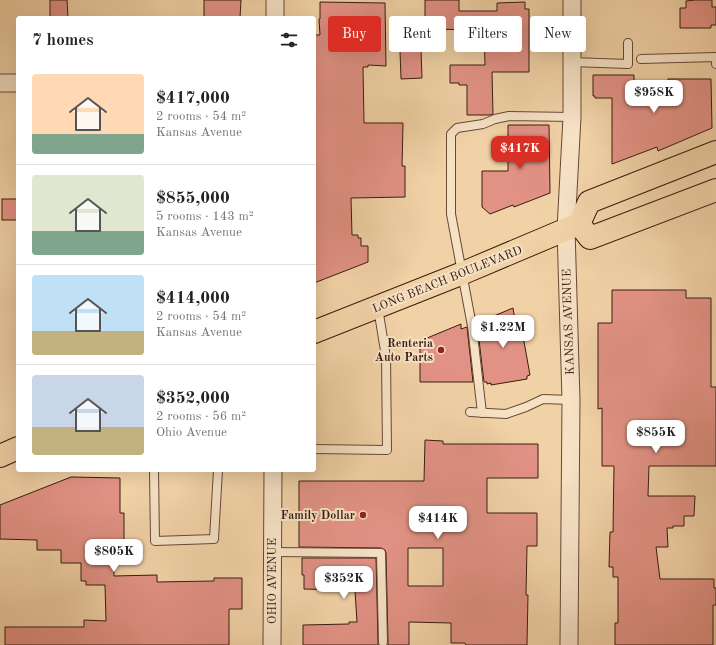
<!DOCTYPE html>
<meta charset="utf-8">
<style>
body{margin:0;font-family:"Old Standard TT",serif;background:#f2f2f2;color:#222;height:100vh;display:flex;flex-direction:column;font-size:15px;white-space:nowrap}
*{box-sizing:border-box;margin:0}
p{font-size:13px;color:#767676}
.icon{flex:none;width:22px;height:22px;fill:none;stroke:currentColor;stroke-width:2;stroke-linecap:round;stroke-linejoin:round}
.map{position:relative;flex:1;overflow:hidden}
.panel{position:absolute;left:16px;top:16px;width:300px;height:456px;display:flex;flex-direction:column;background:#fff;border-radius:4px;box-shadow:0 4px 16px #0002}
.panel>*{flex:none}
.hud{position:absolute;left:328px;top:16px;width:328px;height:36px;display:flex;gap:8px}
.price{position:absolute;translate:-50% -34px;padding:0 9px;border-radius:8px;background:#fff;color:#222;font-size:13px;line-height:26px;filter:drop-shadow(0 1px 2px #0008)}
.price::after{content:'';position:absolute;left:50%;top:24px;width:12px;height:9px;margin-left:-6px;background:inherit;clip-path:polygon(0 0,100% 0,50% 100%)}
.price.current{background:#d93025;color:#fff}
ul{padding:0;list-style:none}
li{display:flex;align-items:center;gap:12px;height:100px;padding:0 16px}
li+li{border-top:1px solid #e0e0e0}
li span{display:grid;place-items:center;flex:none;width:112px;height:80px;border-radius:4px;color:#555}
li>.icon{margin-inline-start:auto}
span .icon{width:48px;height:48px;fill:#fffc;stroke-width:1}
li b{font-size:17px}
h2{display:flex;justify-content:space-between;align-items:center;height:48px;padding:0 16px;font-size:17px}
.chip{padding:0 14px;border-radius:4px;background:#fff;box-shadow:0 4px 16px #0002;font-size:14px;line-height:36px}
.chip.current{background:#d93025;color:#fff}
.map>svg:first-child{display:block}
.building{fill:#e29285;stroke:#381c10;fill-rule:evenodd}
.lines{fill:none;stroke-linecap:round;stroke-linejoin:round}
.lane-casing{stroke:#664936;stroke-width:10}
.street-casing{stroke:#664936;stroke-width:19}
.primary-casing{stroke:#381c10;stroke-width:24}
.lane{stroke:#f6e1c5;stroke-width:8}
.street{stroke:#f6e1c5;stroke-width:17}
.primary{stroke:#f1d1a6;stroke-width:22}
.poi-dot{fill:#8f2418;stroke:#f6e1c5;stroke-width:1.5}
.labels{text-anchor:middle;stroke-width:4;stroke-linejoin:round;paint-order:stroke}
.street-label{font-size:12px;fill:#381c10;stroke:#f6e1c5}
.poi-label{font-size:12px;font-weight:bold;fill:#381c10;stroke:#f6e1c5;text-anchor:end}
</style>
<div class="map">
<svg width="716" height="645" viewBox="0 0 716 645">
<rect width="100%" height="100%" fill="#f1d1a6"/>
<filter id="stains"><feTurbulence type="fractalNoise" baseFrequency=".005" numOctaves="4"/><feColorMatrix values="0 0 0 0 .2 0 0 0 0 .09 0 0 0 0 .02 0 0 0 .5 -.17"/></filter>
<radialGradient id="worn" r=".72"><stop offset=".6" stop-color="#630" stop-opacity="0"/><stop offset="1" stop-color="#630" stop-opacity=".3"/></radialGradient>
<!-- building -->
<g class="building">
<polygon points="50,0 67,0 68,18 50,18"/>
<polygon points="204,0 241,0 240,18 204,18"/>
<polygon points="425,0 459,0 459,11 497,11 497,3 525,2 525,9 529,9 529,72 492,72 493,114 490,115 467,115 467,85 459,85 459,83 450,83 450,65 485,65 484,30 425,29"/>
<polygon points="695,0 712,0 712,7 716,7 716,25 711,25 711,28 680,28 680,8 686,8 686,1"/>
<polygon points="320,2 385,3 386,66 368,65 368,67 363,67 364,123 403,123 402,166 405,166 405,197 351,198 352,235 358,235 358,238 361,238 361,246 368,246 368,262 314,283 314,48 315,48 315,35 320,35 319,19 320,19"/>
<polygon points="421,50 422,78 401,79 400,51"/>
<polygon points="593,75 634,75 634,94 668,94 668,79 711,79 712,128 658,151 657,147 612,164 612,98 595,98 595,96 593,96"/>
<polygon points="508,125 549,125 550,193 514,207 513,205 490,214 482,207 482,171 508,171"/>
<rect x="2" y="199" width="16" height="21"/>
<polygon points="612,290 686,290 686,298 711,298 711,387 716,387 716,466 649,466 648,496 695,496 694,516 684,516 684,526 673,526 673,528 667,528 668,547 656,547 660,579 714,579 714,588 716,588 716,605 713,605 713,645 615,645 615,623 618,623 618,577 613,577 613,567 609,567 610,532 613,532 614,466 602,466 602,408 598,409 598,323 612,323"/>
<polygon points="513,308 516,326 521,325 530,375 527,376 527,379 491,385 491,383 487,384 487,382 484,382 477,323"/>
<polygon points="461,324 461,329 467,327 473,382 420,382 420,341"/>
<path d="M425,440L443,441V444H538V478H487V513H537V546H527L526,595H528L527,645H466L465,643H451V623L409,622V645H388V642L386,553L385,550L381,548L299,547V481H424ZM408,548H443V586H408Z"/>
<polygon points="71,477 120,478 120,513 124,513 124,544 114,544 114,576 157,575 157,582 214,581 214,578 242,578 242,609 229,609 229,645 5,645 5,627 84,627 84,620 106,621 105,585 86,585 86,581 81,581 81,563 61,563 61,550 37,550 37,540 0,539 0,505"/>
<polygon points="302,558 376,558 378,642 378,645 303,645 303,625 349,624 349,622 357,622 355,591 339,590 304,589 304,575 302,575"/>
</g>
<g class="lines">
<!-- lane casing -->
<g class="lane-casing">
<g id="lane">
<polyline points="641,59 716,57 716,64"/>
<polyline points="572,62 628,64 628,43"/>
<polyline points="470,412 506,414 526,407 543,399 571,400"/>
<polyline points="482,413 472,326 451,214 451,134 457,128 483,124 495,119 509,116 572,117"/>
<polyline points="314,449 387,450 386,357 378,308"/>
<polyline points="154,470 155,541 214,539 218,470"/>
<polyline points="273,552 381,553 383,642"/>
</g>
</g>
<!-- street casing -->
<g class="street-casing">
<g id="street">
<polyline points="275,18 275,0"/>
<polyline points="0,83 18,83"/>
<polyline points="272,645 273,470"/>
<polyline points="569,645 571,400 566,229 572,117 572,0"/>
</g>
</g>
<!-- primary casing -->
<g class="primary-casing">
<g id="primary">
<polyline points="579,224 590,238 716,190"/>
<polyline points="314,332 463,273 579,224 589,202 716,152"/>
<polyline points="0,456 18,448"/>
</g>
</g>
<!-- lane -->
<use href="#lane" class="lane"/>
<!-- street -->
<use href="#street" class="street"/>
<!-- primary -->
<use href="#primary" class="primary"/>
</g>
<!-- markers -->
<g class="poi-dot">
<circle cx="441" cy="350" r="4"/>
<circle cx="363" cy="515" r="4"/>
</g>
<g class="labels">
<!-- street labels -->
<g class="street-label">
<text transform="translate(447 279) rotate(-22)" y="4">LONG BEACH BOULEVARD</text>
<text transform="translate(568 322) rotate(-92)" y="4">KANSAS AVENUE</text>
<text transform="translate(272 581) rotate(-90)" y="4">OHIO AVENUE</text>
</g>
<!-- poi labels -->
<g class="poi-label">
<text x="433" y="347">Renteria<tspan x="433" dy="14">Auto Parts</tspan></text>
<text x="355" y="519">Family Dollar</text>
</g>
</g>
<rect width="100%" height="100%" filter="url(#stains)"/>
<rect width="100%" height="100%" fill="url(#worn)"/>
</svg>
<b class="price" style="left:654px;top:114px">$958K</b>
<b class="price current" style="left:520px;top:170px">$417K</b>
<b class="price" style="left:503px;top:349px">$1.22M</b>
<b class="price" style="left:656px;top:454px">$855K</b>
<b class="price" style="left:438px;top:540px">$414K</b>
<b class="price" style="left:114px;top:573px">$805K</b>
<b class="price" style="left:344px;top:600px">$352K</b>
<div class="hud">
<a class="chip current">Buy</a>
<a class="chip">Rent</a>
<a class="chip">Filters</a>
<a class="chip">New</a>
</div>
<section class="panel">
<h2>7 homes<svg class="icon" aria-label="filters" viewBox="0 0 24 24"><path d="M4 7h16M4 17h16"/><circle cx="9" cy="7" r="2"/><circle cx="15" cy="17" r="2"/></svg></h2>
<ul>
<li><span style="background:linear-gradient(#ffd9b3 75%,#7fa58c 0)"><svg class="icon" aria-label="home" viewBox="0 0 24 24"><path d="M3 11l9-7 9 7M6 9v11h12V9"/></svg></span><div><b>$417,000</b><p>2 rooms · 54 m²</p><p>Kansas Avenue</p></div></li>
<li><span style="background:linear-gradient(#dfe7d0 70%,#7fa58c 0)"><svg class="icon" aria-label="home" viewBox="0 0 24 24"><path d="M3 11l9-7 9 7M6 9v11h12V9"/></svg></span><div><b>$855,000</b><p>5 rooms · 143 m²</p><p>Kansas Avenue</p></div></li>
<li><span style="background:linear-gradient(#bfe0f5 70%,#c2b280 0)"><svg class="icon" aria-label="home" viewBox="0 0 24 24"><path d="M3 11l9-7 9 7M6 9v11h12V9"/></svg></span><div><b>$414,000</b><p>2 rooms · 54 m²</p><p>Kansas Avenue</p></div></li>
<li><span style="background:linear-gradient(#c9d6e8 65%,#c2b280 0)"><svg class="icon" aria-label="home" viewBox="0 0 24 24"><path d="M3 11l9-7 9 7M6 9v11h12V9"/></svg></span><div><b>$352,000</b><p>2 rooms · 56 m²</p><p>Ohio Avenue</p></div></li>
</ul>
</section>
</div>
